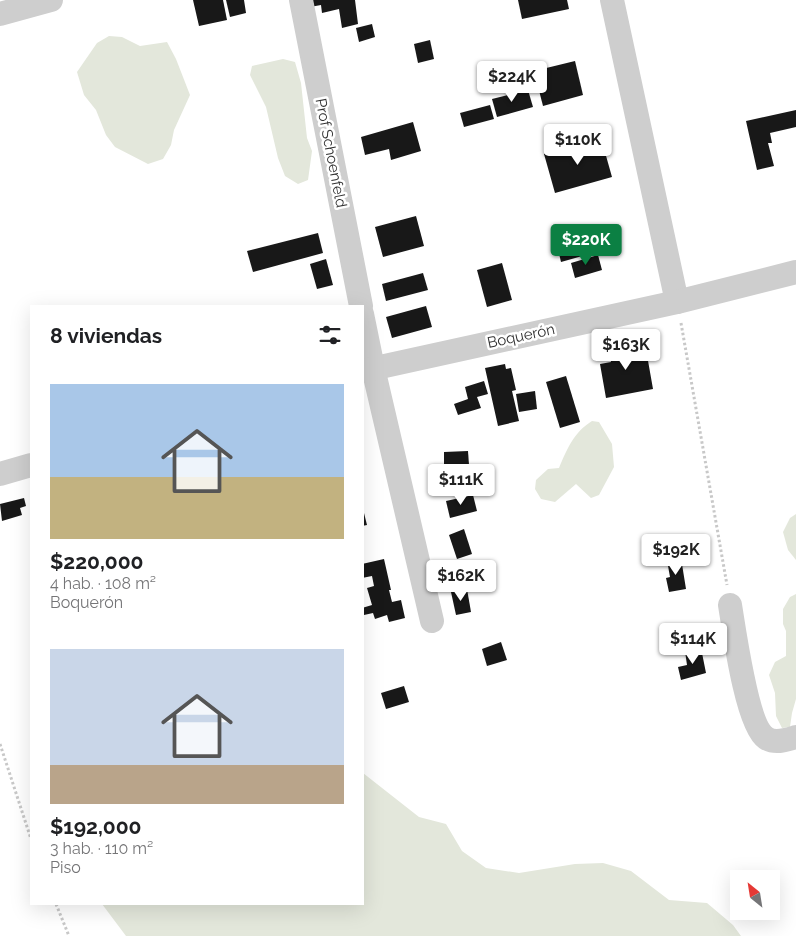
<!DOCTYPE html>
<html lang="es">
<meta charset="utf-8">
<style>
body{margin:0;font-family:Raleway,sans-serif;background:#f2f2f2;color:#202124;height:100vh;display:flex;flex-direction:column;font-size:19px;white-space:nowrap}
*{box-sizing:border-box;margin:0}
p{font-size:16px;color:#757577}
.icon{flex:none;width:28px;height:28px;fill:none;stroke:currentColor;stroke-width:2;stroke-linecap:round;stroke-linejoin:round}
.map{position:relative;flex:1;overflow:hidden}
.side{position:absolute;left:30px;top:305px;width:334px;height:600px;display:flex;flex-direction:column;background:#fff;border-radius:0px;box-shadow:0 5px 20px #0002}
.side>*{flex:none}
.needle{width:32px;rotate:330deg}
.controls{position:absolute;left:730px;top:870px;display:grid;gap:10px}
.controls a{display:grid;place-items:center;width:50px;height:50px;border-radius:0px;background:#fff;box-shadow:0 5px 20px #0002;font-size:25px}
.price{position:absolute;translate:-50% -42px;padding:0 11px;border-radius:5px;background:#fff;color:#222;font-size:16px;line-height:32px;filter:drop-shadow(0 1px 2px #0008)}
.price::after{content:'';position:absolute;left:50%;top:30px;width:15px;height:11px;margin-left:-8px;background:inherit;clip-path:polygon(0 0,100% 0,50% 100%)}
.price.on{background:#0b8043;color:#fff}
ul{padding:0;list-style:none}
li{display:grid;align-content:center;gap:10px;height:265px;padding:0 20px}
li span{display:grid;place-items:center;height:155px;border-radius:0px;color:#555}
li>.icon{margin-inline-start:auto}
span .icon{width:90px;height:90px;fill:#fffc;stroke-width:1}
li b{font-size:21px}
h2{display:flex;justify-content:space-between;align-items:center;height:60px;padding:0 20px;font-size:21px}
.map>svg:first-child{display:block}
.green{fill:#e3e7db}
.building{fill:#181818}
.lines{fill:none;stroke-linecap:round;stroke-linejoin:round}
.path{stroke:#c8c8c8;stroke-width:3;stroke-dasharray:2.5 2.5;stroke-linecap:butt}
.minor{stroke:#cecece;stroke-width:24}
.labels{text-anchor:middle;stroke-width:5;stroke-linejoin:round;paint-order:stroke}
.street-label{font-size:15px;fill:#313131;stroke:#fff}
</style>
<div class="map">
<svg width="796" height="936" viewBox="0 0 796 936">
<rect width="100%" height="100%" fill="#fff"/>
<!-- green -->
<g class="green">
<polygon points="109,36 122,37 140,46 167,42 176,59 190,95 174,130 171,145 163,159 148,164 115,147 106,135 96,110 84,95 77,72 97,43"/>
<polygon points="283,59 295,62 301,83 307,138 312,151 308,180 298,184 285,176 278,158 266,107 250,75 252,66"/>
<path d="M592,421L599,422L612,444L614,467L599,495L591,498L576,484L555,502L541,499L535,489L536,480L548,469L559,468C567,449 574,432 592,421Z"/>
<polygon points="796,514 796,560 788,550 783,532 790,518"/>
<polygon points="796,594 796,699 792,713 790,727 782,728 776,716 775,693 769,675 775,662 786,656 786,631 783,624 783,609 790,597"/>
<polygon points="363,773 419,817 446,824 462,851 486,868 519,873 575,864 603,863 631,871 669,900 707,903 733,925 741,936 126,936 102,904 362,904"/>
</g>
<!-- building -->
<g class="building">
<polygon points="193,0 223,0 227,20 199,26"/>
<polygon points="226,0 244,0 246,13 230,17"/>
<polygon points="308,0 355,0 358,24 342,28 339,9 322,13 321,5 310,7"/>
<polygon points="518,0 567,0 569,9 522,19"/>
<polygon points="372,24 375,37 359,42 356,28"/>
<polygon points="430,40 434,59 418,63 414,44"/>
<polygon points="575,61 583,95 543,106 534,71"/>
<polygon points="528,90 533,107 497,117 492,99"/>
<polygon points="490,105 494,119 464,127 460,113"/>
<polygon points="796,110 796,127 770,133 772,143 768,143 774,166 757,170 746,121"/>
<polygon points="413,122 421,151 391,160 389,149 365,155 361,137"/>
<polygon points="601,138 612,177 555,193 544,154"/>
<polygon points="416,216 424,246 383,257 375,227"/>
<polygon points="318,233 323,253 253,272 247,251"/>
<polygon points="596,235 600,251 561,262 557,245"/>
<polygon points="598,255 602,270 575,278 571,263"/>
<polygon points="326,259 333,285 317,289 310,264"/>
<polygon points="502,263 512,300 487,307 477,270"/>
<polygon points="423,273 428,290 386,301 382,284"/>
<polygon points="426,306 432,327 392,338 386,317"/>
<polygon points="639,340 643,356 647,355 653,389 606,398 600,364 611,362 608,347"/>
<polygon points="505,364 506,369 511,368 516,390 512,391 519,421 498,426 485,368"/>
<polygon points="566,376 580,422 560,428 546,382"/>
<polygon points="484,381 488,394 477,397 481,408 458,415 454,404 468,399 465,387"/>
<polygon points="535,391 537,409 519,412 516,394"/>
<polygon points="468,451 469,465 444,467 444,452"/>
<polygon points="473,495 477,511 450,518 446,501"/>
<polygon points="24,498 26,506 20,508 22,515 2,521 0,504"/>
<polygon points="363,509 367,525 362,526 362,510"/>
<polygon points="464,529 472,554 457,559 449,535"/>
<polygon points="681,558 686,589 669,592 666,578 670,577 667,560"/>
<polygon points="384,559 391,590 389,590 392,602 401,600 405,618 389,622 387,615 375,619 373,613 364,615 362,611 362,608 372,605 367,588 374,586 372,576 362,578 362,564"/>
<polygon points="477,564 484,585 476,588 469,567"/>
<polygon points="467,589 471,612 456,615 451,592"/>
<polygon points="501,642 507,660 487,666 482,649"/>
<polygon points="701,648 706,673 681,680 678,667 687,665 685,651"/>
<polygon points="404,686 409,702 386,709 381,693"/>
</g>
<g class="lines">
<!-- path -->
<g class="path">
<polyline points="681,323 727,585"/>
<polyline points="0,744 31,839"/>
<polyline points="56,904 69,936"/>
</g>
<!-- minor -->
<g class="minor">
<polyline points="301,0 361,306"/>
<polyline points="612,0 677,302"/>
<polyline points="0,14 51,0"/>
<polyline points="362,314 373,368 432,621"/>
<polyline points="362,371 677,302 796,272"/>
<polyline points="0,474 31,465"/>
<path d="M730,605C734,629 747,726 766,738C775,744 786,740 796,737"/>
</g>
</g>
<g class="labels">
<!-- street labels -->
<g class="street-label">
<text transform="translate(331 153) rotate(79)" y="5">Prof Schoenfeld</text>
<text transform="translate(521 336) rotate(-12)" y="5">Boquerón</text>
</g>
</g>
</svg>
<div class="controls">
<a><svg class="needle" viewBox="-14 -14 28 28"><path d="M0-13l5 13h-10z" fill="#e53935"/><path d="M0 13l5-13h-10z" fill="#757577"/></svg></a>
</div>
<b class="price" style="left:512px;top:103px">$224K</b>
<b class="price" style="left:578px;top:166px">$110K</b>
<b class="price on" style="left:586px;top:266px">$220K</b>
<b class="price" style="left:626px;top:371px">$163K</b>
<b class="price" style="left:461px;top:506px">$111K</b>
<b class="price" style="left:676px;top:576px">$192K</b>
<b class="price" style="left:461px;top:602px">$162K</b>
<b class="price" style="left:693px;top:665px">$114K</b>
<section class="side">
<h2>8 viviendas<svg class="icon" aria-label="filters" viewBox="0 0 24 24"><path d="M4 7h16M4 17h16"/><circle cx="9" cy="7" r="2"/><circle cx="15" cy="17" r="2"/></svg></h2>
<ul>
<li><span style="background:linear-gradient(#a9c7e8 60%,#c2b280 0)"><svg class="icon" aria-label="home" viewBox="0 0 24 24"><path d="M3 11l9-7 9 7M6 9v11h12V9"/></svg></span><div><b>$220,000</b><p>4 hab. · 108 m²</p><p>Boquerón</p></div></li>
<li><span style="background:linear-gradient(#c9d6e8 75%,#b9a48a 0)"><svg class="icon" aria-label="home" viewBox="0 0 24 24"><path d="M3 11l9-7 9 7M6 9v11h12V9"/></svg></span><div><b>$192,000</b><p>3 hab. · 110 m²</p><p>Piso</p></div></li>
</ul>
</section>
</div>
